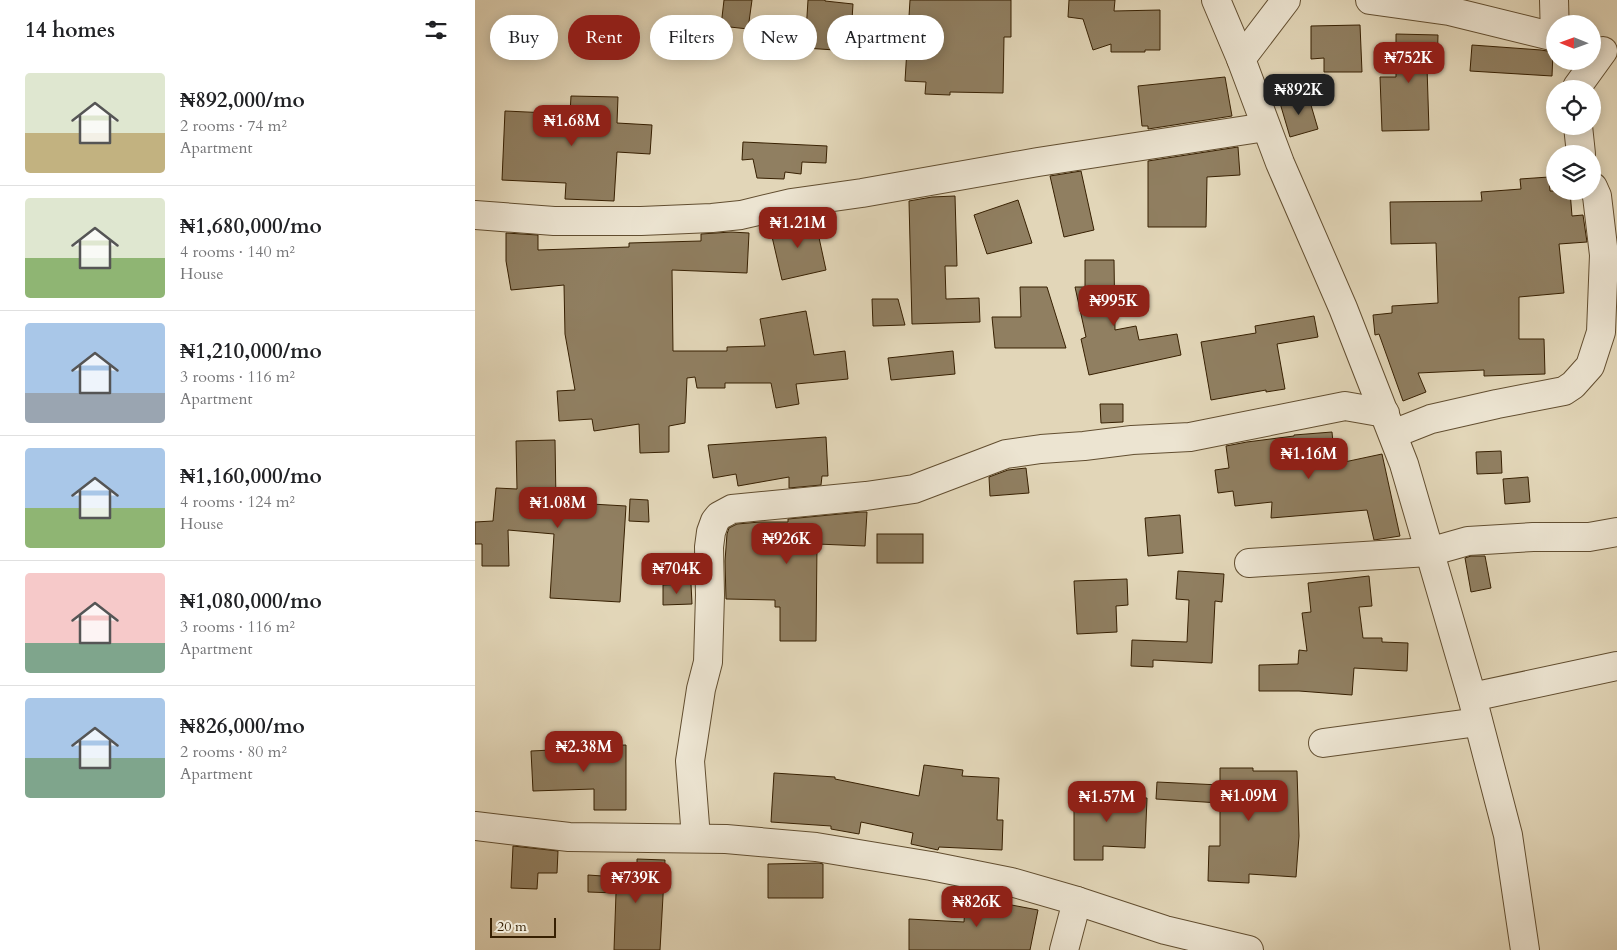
<!DOCTYPE html>
<meta charset="utf-8">
<style>
body{margin:0;font-family:Cardo,serif;background:#f6f6f6;color:#202124;height:100vh;display:flex;flex-direction:column;font-size:19px;white-space:nowrap}
*{box-sizing:border-box;margin:0}
p{font-size:16px;color:#757577}
.icon{flex:none;width:28px;height:28px;fill:none;stroke:currentColor;stroke-width:2;stroke-linecap:round;stroke-linejoin:round}
.map{position:relative;flex:1;overflow:hidden}
.details{display:flex;flex-direction:column;background:#fff;width:475px}
.details>*{flex:none}
.hud{position:absolute;left:15px;top:15px;width:475px;height:45px;display:flex;gap:10px}
.needle{width:32px;rotate:271deg}
.tools{position:absolute;left:1071px;top:15px;display:grid;gap:10px}
.tools a{display:grid;place-items:center;width:55px;height:55px;border-radius:50%;background:#fff;box-shadow:0 2px 12px #0003;font-size:25px}
.scale{position:absolute;left:15px;bottom:12px;width:66px;box-sizing:border-box;padding-left:5px;border:2px solid #372002;border-top:0;font-size:14px;line-height:18px;white-space:nowrap;color:#372002;-webkit-text-stroke:4px #ece4d1;paint-order:stroke}
.price{position:absolute;translate:-50% -42px;padding:0 11px;border-radius:10px;background:#8f2418;color:#fff;font-size:16px;line-height:32px;filter:drop-shadow(0 1px 2px #0008)}
.price::after{content:'';position:absolute;left:50%;top:30px;width:15px;height:11px;margin-left:-8px;background:inherit;clip-path:polygon(0 0,100% 0,50% 100%)}
.price.current{background:#222;color:#fff}
ul{padding:0;list-style:none}
li{display:flex;align-items:center;gap:15px;height:125px;padding:0 25px}
li+li{border-top:1px solid #e0e0e0}
li span{display:grid;place-items:center;flex:none;width:140px;height:100px;border-radius:5px;color:#555}
li>.icon{margin-inline-start:auto}
span .icon{width:60px;height:60px;fill:#fffc;stroke-width:1}
li b{font-size:21px}
h2{display:flex;justify-content:space-between;align-items:center;height:60px;padding:0 25px;font-size:21px}
.chip{padding:0 18px;border-radius:22px;background:#fff;box-shadow:0 2px 12px #0003;font-size:18px;line-height:45px}
.chip.current{background:#8f2418;color:#fff}
main{display:flex;flex:1;min-height:0}
.map>svg:first-child{display:block}
.building{fill:#907f61;stroke:#372002}
.lines{fill:none;stroke-linecap:round;stroke-linejoin:round}
.minor-casing{stroke:#624e30;stroke-width:30}
.minor{stroke:#ece4d1;stroke-width:28}
</style>
<main>
<section class="details">
<h2>14 homes<svg class="icon" aria-label="filters" viewBox="0 0 24 24"><path d="M4 7h16M4 17h16"/><circle cx="9" cy="7" r="2"/><circle cx="15" cy="17" r="2"/></svg></h2>
<ul>
<li><span style="background:linear-gradient(#dfe7d0 60%,#c2b280 0)"><svg class="icon" aria-label="home" viewBox="0 0 24 24"><path d="M3 11l9-7 9 7M6 9v11h12V9"/></svg></span><div><b>₦892,000/mo</b><p>2 rooms · 74 m²</p><p>Apartment</p></div></li>
<li><span style="background:linear-gradient(#dfe7d0 60%,#8fb573 0)"><svg class="icon" aria-label="home" viewBox="0 0 24 24"><path d="M3 11l9-7 9 7M6 9v11h12V9"/></svg></span><div><b>₦1,680,000/mo</b><p>4 rooms · 140 m²</p><p>House</p></div></li>
<li><span style="background:linear-gradient(#a9c7e8 70%,#9aa5b1 0)"><svg class="icon" aria-label="home" viewBox="0 0 24 24"><path d="M3 11l9-7 9 7M6 9v11h12V9"/></svg></span><div><b>₦1,210,000/mo</b><p>3 rooms · 116 m²</p><p>Apartment</p></div></li>
<li><span style="background:linear-gradient(#a9c7e8 60%,#8fb573 0)"><svg class="icon" aria-label="home" viewBox="0 0 24 24"><path d="M3 11l9-7 9 7M6 9v11h12V9"/></svg></span><div><b>₦1,160,000/mo</b><p>4 rooms · 124 m²</p><p>House</p></div></li>
<li><span style="background:linear-gradient(#f6c9c9 70%,#7fa58c 0)"><svg class="icon" aria-label="home" viewBox="0 0 24 24"><path d="M3 11l9-7 9 7M6 9v11h12V9"/></svg></span><div><b>₦1,080,000/mo</b><p>3 rooms · 116 m²</p><p>Apartment</p></div></li>
<li><span style="background:linear-gradient(#a9c7e8 60%,#7fa58c 0)"><svg class="icon" aria-label="home" viewBox="0 0 24 24"><path d="M3 11l9-7 9 7M6 9v11h12V9"/></svg></span><div><b>₦826,000/mo</b><p>2 rooms · 80 m²</p><p>Apartment</p></div></li>
</ul>
</section>
<div class="map">
<svg width="1142" height="950" viewBox="0 0 1142 950">
<rect width="100%" height="100%" fill="#e2d6b8"/>
<filter id="stains"><feTurbulence type="fractalNoise" baseFrequency=".004" numOctaves="4"/><feColorMatrix values="0 0 0 0 .2 0 0 0 0 .09 0 0 0 0 .02 0 0 0 .5 -.17"/></filter>
<radialGradient id="worn" r=".72"><stop offset=".6" stop-color="#630" stop-opacity="0"/><stop offset="1" stop-color="#630" stop-opacity=".3"/></radialGradient>
<!-- building -->
<g class="building">
<polygon points="249,0 277,0 273,29 246,26"/>
<polygon points="333,0 350,0 350,1 378,4 375,51 330,48"/>
<polygon points="435,0 536,0 536,37 529,37 528,93 475,92 475,95 450,94 451,82 430,81"/>
<polygon points="594,0 640,0 639,11 685,10 685,50 670,50 670,52 636,52 636,44 618,50 608,19 593,17"/>
<polygon points="885,25 887,72 849,72 849,58 836,59 836,26"/>
<polygon points="921,34 963,35 962,67 952,67 954,130 907,131 905,77 921,77"/>
<polygon points="997,45 1066,50 1078,52 1077,76 995,71"/>
<polygon points="750,77 757,116 673,129 673,126 667,126 663,86"/>
<polygon points="833,95 843,129 815,137 805,103"/>
<polygon points="96,96 143,97 142,123 177,125 175,154 142,152 139,201 90,199 91,183 27,180 30,111 95,114"/>
<polygon points="268,142 352,146 351,163 327,162 326,174 310,172 309,179 282,178 278,159 267,160"/>
<polygon points="763,147 765,175 732,177 731,227 673,227 673,161"/>
<polygon points="606,171 619,230 589,237 575,176"/>
<polygon points="1074,177 1075,191 1095,191 1097,216 1108,215 1112,242 1084,244 1089,293 1044,297 1044,339 1069,339 1070,374 1009,376 1009,370 943,373 951,392 928,401 904,334 900,335 898,315 917,313 917,306 963,303 961,243 916,244 915,202 1007,201 1006,192 1046,189 1045,179"/>
<polygon points="480,196 482,266 470,266 471,299 504,298 505,322 437,324 434,201 457,197"/>
<polygon points="543,200 557,243 512,254 499,215"/>
<polygon points="335,218 339,234 343,233 351,270 307,280 295,228"/>
<polygon points="256,232 274,233 272,273 197,270 198,351 252,351 252,347 290,346 285,319 331,311 339,355 370,351 373,379 321,384 324,404 301,408 296,383 250,383 250,388 222,388 220,377 212,378 210,423 194,426 194,452 165,453 164,424 119,431 117,419 84,421 82,391 100,390 90,334 89,285 36,290 31,261 31,233 63,235 63,250 154,247 154,243 226,241 226,234"/>
<polygon points="610,260 639,260 640,330 661,326 664,340 702,334 706,355 614,375 606,339 611,337 600,287 610,287"/>
<polygon points="545,287 572,287 591,348 520,348 517,317 546,317"/>
<polygon points="397,299 423,299 430,325 398,326"/>
<polygon points="839,316 843,337 802,344 810,389 791,392 791,390 736,400 726,342 781,333 780,326"/>
<polygon points="478,351 480,374 416,380 413,358"/>
<polygon points="625,404 648,404 648,422 626,423"/>
<polygon points="857,432 860,464 907,454 925,536 899,540 892,510 796,518 797,502 760,506 758,491 743,493 740,470 754,468 751,446 772,442 819,436 819,435"/>
<polygon points="351,437 353,476 347,476 346,485 314,488 314,477 263,486 261,474 238,478 233,445"/>
<polygon points="80,440 81,502 151,506 145,602 75,598 79,534 33,530 34,566 7,566 7,544 0,544 0,522 18,521 21,488 42,489 41,441"/>
<polygon points="1026,451 1027,473 1002,474 1001,452"/>
<polygon points="551,468 554,493 515,496 514,477 533,470"/>
<polygon points="1053,477 1055,502 1030,504 1028,479"/>
<polygon points="155,499 173,500 174,522 154,521"/>
<polygon points="386,512 392,512 390,546 342,544 341,641 305,641 305,607 300,607 300,600 251,599 250,561 252,534 254,528 262,524 285,522 313,522 313,519"/>
<polygon points="705,515 708,553 673,556 670,518"/>
<rect x="402" y="534" width="46" height="29"/>
<polygon points="996,556 1010,556 1016,588 996,592 990,558"/>
<polygon points="703,571 749,574 747,602 740,601 737,663 678,660 678,667 656,666 657,640 712,642 714,600 701,599"/>
<polygon points="894,576 897,606 884,607 888,638 907,638 907,642 933,643 932,671 879,668 877,695 824,691 784,691 784,665 823,664 824,650 832,651 827,613 836,612 833,583"/>
<polygon points="652,579 653,605 641,606 642,632 602,634 599,581"/>
<polygon points="216,584 217,604 188,605 188,585"/>
<polygon points="151,745 151,810 119,810 119,789 58,791 56,751 118,748 118,746"/>
<polygon points="449,765 488,770 487,776 524,778 522,820 528,820 527,850 464,847 463,850 436,844 438,833 386,822 384,834 356,829 356,826 296,822 299,773 360,777 360,779 444,796"/>
<polygon points="745,768 778,768 778,771 822,771 824,836 821,877 774,874 774,883 733,881 734,846 745,846 745,803 681,799 682,782 745,785"/>
<polygon points="599,789 629,790 629,796 672,798 670,848 628,846 628,860 599,860"/>
<polygon points="38,846 83,851 82,873 63,873 62,889 36,888"/>
<polygon points="162,859 190,860 185,950 139,950 141,893 113,892 113,875 142,877 143,869 162,870"/>
<polygon points="344,863 348,864 348,898 293,898 293,864"/>
<polygon points="491,890 510,893 510,900 563,910 555,950 434,950 434,919 489,922"/>
</g>
<g class="lines">
<!-- minor casing -->
<g class="minor-casing">
<g id="minor">
<polyline points="741,0 766,59 805,163 868,308 929,464 997,697 1033,835 1050,950"/>
<polyline points="895,0 974,11 1080,37"/>
<polyline points="1079,0 1080,37"/>
<polyline points="766,59 811,0"/>
<polyline points="1102,87 1128,51"/>
<polyline points="1103,126 1106,154"/>
<polyline points="0,215 79,221 166,221 237,218 266,215 316,203 387,193 563,162 791,127"/>
<polyline points="918,434 956,419 1022,404 1089,391 1098,385 1115,366 1126,332 1129,255 1122,196 1118,187"/>
<polyline points="774,563 954,552 993,541 1058,537 1114,537 1142,532"/>
<polyline points="997,697 1142,666"/>
<polyline points="848,743 1003,722"/>
<polyline points="0,826 94,837 251,839 341,847 456,866 536,882 602,901 690,930 774,950"/>
<polyline points="221,838 215,761 226,689 233,662 235,595 234,547 236,532 240,521 244,516 257,509 391,496 439,489 531,454 566,449 609,446 657,440 715,437 870,406 910,413"/>
<polyline points="589,950 602,901"/>
</g>
</g>
<!-- minor -->
<use href="#minor" class="minor"/>
</g>
<rect width="100%" height="100%" filter="url(#stains)"/>
<rect width="100%" height="100%" fill="url(#worn)"/>
</svg>
<div class="tools">
<a><svg class="needle" viewBox="-14 -14 28 28"><path d="M0-13l5 13h-10z" fill="#e53935"/><path d="M0 13l5-13h-10z" fill="#757577"/></svg></a>
<a><svg class="icon" aria-label="locate" viewBox="0 0 24 24"><circle cx="12" cy="12" r="6"/><path d="M12 2v4M12 18v4M2 12h4M18 12h4"/></svg></a>
<a><svg class="icon" aria-label="layers" viewBox="0 0 24 24"><path d="M12 4l9 5-9 5-9-5zM3 14l9 5 9-5"/></svg></a>
</div>
<div class="scale">20 m</div>
<b class="price" style="left:934px;top:84px">₦752K</b>
<b class="price current" style="left:824px;top:116px">₦892K</b>
<b class="price" style="left:97px;top:147px">₦1.68M</b>
<b class="price" style="left:323px;top:249px">₦1.21M</b>
<b class="price" style="left:639px;top:327px">₦995K</b>
<b class="price" style="left:834px;top:480px">₦1.16M</b>
<b class="price" style="left:83px;top:529px">₦1.08M</b>
<b class="price" style="left:312px;top:565px">₦926K</b>
<b class="price" style="left:202px;top:595px">₦704K</b>
<b class="price" style="left:109px;top:773px">₦2.38M</b>
<b class="price" style="left:774px;top:822px">₦1.09M</b>
<b class="price" style="left:632px;top:823px">₦1.57M</b>
<b class="price" style="left:161px;top:904px">₦739K</b>
<b class="price" style="left:502px;top:928px">₦826K</b>
<div class="hud">
<a class="chip">Buy</a>
<a class="chip current">Rent</a>
<a class="chip">Filters</a>
<a class="chip">New</a>
<a class="chip">Apartment</a>
</div>
</div>
</main>
